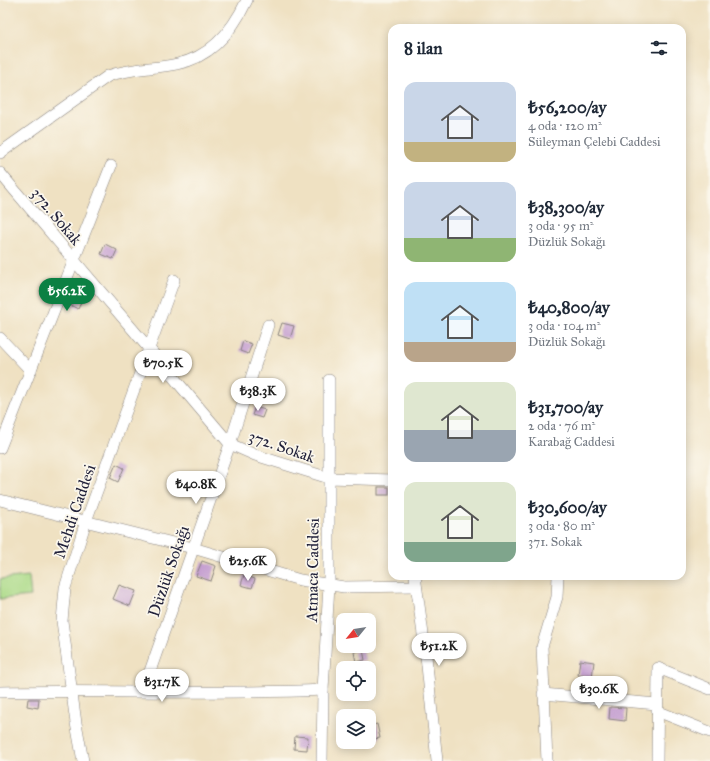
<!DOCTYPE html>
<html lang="tr">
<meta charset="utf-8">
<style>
body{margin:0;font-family:"IM FELL Great Primer",serif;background:#f6f6f7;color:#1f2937;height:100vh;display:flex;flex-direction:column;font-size:15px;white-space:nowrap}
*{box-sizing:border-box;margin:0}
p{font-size:13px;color:#747a83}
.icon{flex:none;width:22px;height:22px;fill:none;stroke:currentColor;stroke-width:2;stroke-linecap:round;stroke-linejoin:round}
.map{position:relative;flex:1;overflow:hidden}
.drawer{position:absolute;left:388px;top:24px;width:298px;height:556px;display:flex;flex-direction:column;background:#fff;border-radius:12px;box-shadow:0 2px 10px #0003}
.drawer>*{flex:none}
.needle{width:26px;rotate:240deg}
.controls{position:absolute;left:336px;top:613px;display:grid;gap:8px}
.controls a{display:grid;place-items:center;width:40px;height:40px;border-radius:8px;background:#fff;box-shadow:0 2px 10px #0003;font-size:20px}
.price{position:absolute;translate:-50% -34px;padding:0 9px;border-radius:14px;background:#fff;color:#222;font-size:13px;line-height:26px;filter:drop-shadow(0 1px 2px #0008)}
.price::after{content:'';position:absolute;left:50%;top:24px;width:12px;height:9px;margin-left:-6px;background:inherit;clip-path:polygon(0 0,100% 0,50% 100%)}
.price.active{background:#0b8043;color:#fff}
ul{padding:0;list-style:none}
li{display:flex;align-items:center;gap:12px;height:100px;padding:0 16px}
li span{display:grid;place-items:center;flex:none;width:112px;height:80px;border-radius:12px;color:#555}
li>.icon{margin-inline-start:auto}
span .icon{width:48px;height:48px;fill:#fffc;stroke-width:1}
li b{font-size:17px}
h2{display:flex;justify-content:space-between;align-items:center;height:48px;padding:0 16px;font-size:17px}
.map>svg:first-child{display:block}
.green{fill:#abda87;stroke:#667e61}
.building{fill:#c49ed0}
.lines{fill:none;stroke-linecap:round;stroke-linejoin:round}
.minor-casing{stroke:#88827e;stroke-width:12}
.minor{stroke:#fff;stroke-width:11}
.labels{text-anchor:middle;stroke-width:3.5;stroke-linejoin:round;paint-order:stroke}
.street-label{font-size:16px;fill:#22223b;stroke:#fbf7ec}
</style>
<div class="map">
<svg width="710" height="761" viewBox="0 0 710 761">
<rect width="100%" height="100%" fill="#fbf7ec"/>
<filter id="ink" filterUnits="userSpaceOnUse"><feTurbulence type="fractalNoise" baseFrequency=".025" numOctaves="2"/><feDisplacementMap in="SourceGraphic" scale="8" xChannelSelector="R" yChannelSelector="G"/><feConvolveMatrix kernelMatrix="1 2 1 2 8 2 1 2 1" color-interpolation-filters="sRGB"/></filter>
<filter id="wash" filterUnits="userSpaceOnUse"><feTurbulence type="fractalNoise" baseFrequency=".012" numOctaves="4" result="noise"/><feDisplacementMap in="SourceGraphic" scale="16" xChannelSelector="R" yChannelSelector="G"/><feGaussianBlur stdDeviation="0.9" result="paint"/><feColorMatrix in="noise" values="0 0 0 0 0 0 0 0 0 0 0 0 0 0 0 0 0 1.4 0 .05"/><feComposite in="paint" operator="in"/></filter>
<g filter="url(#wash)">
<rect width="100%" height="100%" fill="#efe1c2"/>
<!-- green -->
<polygon class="green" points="29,576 31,596 0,599 0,579"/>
<g id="blocks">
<!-- building -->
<g class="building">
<polygon points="105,244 117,250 113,259 101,254"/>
<polygon points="73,292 84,296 78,309 68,304"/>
<polygon points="282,323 294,326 290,339 278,335"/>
<polygon points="243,341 252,344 248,354 240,351"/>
<polygon points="255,407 265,410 262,418 252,415"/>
<polygon points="116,464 124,468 118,482 110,478"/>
<rect x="378" y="487" width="11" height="8"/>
<polygon points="202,561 216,566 211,581 196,576"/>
<polygon points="244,575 255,579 252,588 241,585"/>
<polygon points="119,585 136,591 130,606 113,599"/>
<polygon points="363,650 365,660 356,662 354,652"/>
<polygon points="580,660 594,662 592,677 578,675"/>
<polygon points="28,699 39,699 38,708 27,706"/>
<polygon points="610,707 626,708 625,721 609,719"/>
<polygon points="377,724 380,738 369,740 369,726"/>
<polygon points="295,736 308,737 307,750 294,749"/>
</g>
</g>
</g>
<g filter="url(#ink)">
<use href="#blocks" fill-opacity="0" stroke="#88827e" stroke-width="1"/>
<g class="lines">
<!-- minor casing -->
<g class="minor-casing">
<g id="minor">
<path d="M0,153L108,76C130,68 154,69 177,64C212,57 233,30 247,0"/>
<polyline points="0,173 230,444 255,455 329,478 392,480"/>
<polyline points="0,338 31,371"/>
<polyline points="0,448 111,166"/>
<polyline points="0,500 193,548 300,580 344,587 416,586"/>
<polyline points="415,576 426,656 437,761"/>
<polyline points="143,691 230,444 268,325"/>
<path d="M0,692C108,690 216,695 323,690"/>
<polyline points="543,694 657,704"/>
<polyline points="657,711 710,732"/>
<polyline points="83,761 76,723 62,621 65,588 86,521 174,280"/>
<polyline points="322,761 323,690 329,585 329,380"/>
<polyline points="547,761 542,647 557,597 558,576"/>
<polyline points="657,761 658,668 710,689"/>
</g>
</g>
<!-- minor -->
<use href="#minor" class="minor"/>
</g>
</g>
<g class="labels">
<!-- street labels -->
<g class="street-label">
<text transform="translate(57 216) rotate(50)" y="6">372. Sokak</text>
<text transform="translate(282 446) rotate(19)" y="6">372. Sokak</text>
<text transform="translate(74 511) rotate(-71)" y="6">Mehdi Caddesi</text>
<text transform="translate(312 570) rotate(-89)" y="6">Atmaca Caddesi</text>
<text transform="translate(168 571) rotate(-71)" y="6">Düzlük Sokağı</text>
</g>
</g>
</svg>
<div class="controls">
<a><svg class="needle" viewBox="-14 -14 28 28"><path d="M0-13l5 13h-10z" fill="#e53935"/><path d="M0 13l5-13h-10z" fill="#747a83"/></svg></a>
<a><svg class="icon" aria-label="locate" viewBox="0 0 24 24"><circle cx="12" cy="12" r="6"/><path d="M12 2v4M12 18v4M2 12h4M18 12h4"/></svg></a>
<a><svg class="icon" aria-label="layers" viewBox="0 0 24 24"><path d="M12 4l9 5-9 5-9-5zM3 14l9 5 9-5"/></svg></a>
</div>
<b class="price active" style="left:67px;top:312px">₺56.2K</b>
<b class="price" style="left:163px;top:384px">₺70.5K</b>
<b class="price" style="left:258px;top:412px">₺38.3K</b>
<b class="price" style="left:196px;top:505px">₺40.8K</b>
<b class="price" style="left:248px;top:582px">₺25.6K</b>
<b class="price" style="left:439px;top:667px">₺51.2K</b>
<b class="price" style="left:162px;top:703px">₺31.7K</b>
<b class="price" style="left:599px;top:710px">₺30.6K</b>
<section class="drawer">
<h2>8 ilan<svg class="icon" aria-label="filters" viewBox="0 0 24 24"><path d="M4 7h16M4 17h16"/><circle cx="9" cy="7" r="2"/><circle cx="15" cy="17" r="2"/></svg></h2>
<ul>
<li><span style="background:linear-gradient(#c9d6e8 75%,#c2b280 0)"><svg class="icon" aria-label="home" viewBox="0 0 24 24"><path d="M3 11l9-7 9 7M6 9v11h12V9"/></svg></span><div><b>₺56,200/ay</b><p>4 oda · 120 m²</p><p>Süleyman Çelebi Caddesi</p></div></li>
<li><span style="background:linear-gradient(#c9d6e8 70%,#8fb573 0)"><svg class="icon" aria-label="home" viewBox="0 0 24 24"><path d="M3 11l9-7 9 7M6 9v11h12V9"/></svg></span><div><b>₺38,300/ay</b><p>3 oda · 95 m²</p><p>Düzlük Sokağı</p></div></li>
<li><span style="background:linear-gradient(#bfe0f5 75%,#b9a48a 0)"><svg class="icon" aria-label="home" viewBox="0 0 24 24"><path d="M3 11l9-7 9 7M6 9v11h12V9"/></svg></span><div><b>₺40,800/ay</b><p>3 oda · 104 m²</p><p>Düzlük Sokağı</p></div></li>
<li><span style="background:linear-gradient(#dfe7d0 60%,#9aa5b1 0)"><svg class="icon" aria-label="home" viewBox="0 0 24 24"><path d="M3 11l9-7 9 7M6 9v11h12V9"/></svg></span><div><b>₺31,700/ay</b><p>2 oda · 76 m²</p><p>Karabağ Caddesi</p></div></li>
<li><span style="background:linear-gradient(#dfe7d0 75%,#7fa58c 0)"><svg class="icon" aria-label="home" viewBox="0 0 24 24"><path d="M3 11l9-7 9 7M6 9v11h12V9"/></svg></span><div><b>₺30,600/ay</b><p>3 oda · 80 m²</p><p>371. Sokak</p></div></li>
</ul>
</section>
</div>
